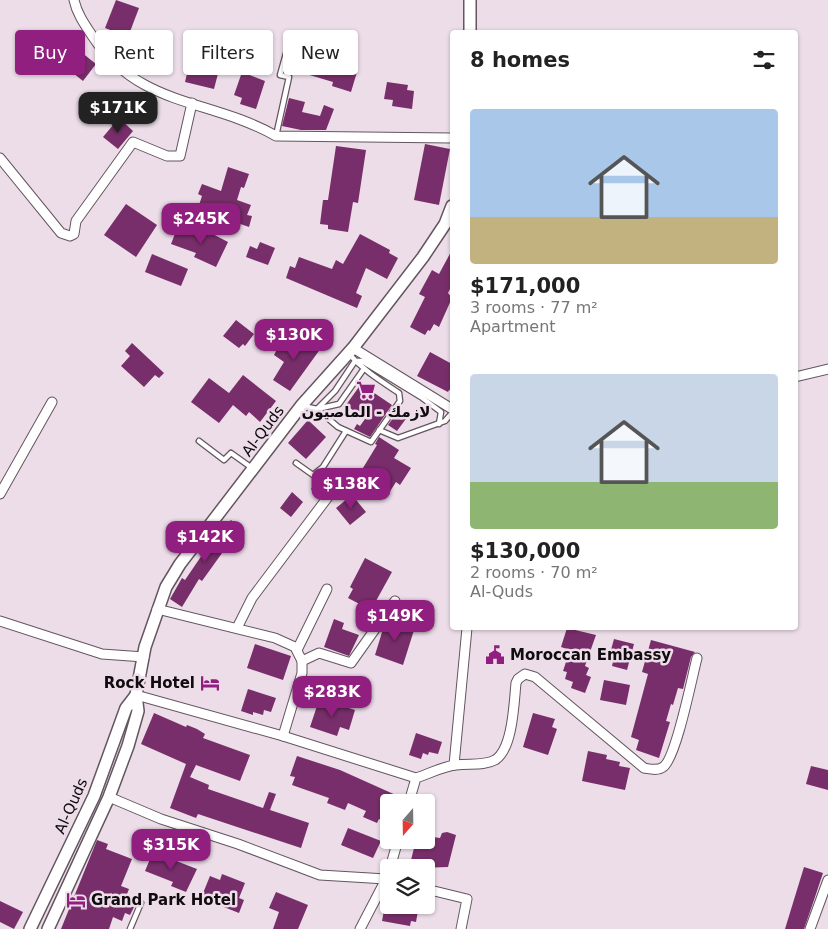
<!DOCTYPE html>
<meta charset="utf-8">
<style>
body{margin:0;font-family:"DejaVu Sans",Vazirmatn,sans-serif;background:#f2f2f2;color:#222;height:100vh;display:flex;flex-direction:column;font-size:19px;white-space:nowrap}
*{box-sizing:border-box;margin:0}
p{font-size:16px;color:#767676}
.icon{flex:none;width:28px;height:28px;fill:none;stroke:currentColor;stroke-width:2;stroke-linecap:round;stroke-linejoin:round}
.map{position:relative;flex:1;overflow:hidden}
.drawer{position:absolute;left:450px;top:30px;width:348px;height:600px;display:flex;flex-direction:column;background:#fff;border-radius:5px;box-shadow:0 1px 4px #0004}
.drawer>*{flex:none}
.hud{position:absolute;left:15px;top:30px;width:360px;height:45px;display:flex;gap:10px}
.needle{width:32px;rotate:200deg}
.tools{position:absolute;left:380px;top:794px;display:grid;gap:10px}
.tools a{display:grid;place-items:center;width:55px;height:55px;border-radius:5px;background:#fff;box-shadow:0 1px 4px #0004;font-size:25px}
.price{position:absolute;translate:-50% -42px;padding:0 11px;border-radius:10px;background:#911f7f;color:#fff;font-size:16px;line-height:32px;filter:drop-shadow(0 1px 2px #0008)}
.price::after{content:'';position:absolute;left:50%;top:30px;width:15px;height:11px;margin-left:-8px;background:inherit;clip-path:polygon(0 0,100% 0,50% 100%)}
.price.on{background:#222;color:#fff}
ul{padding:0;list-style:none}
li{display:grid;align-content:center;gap:10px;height:265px;padding:0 20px}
li span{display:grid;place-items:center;height:155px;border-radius:5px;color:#555}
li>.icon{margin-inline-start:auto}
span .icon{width:90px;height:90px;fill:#fffc;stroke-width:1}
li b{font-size:21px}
h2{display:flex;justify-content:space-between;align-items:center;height:60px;padding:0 20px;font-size:21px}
.chip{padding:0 18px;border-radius:5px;background:#fff;box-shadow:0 1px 4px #0004;font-size:18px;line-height:45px}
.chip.on{background:#911f7f;color:#fff}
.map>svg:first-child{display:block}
.building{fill:#782e6a}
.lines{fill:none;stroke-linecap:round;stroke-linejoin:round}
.service-casing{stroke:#63565f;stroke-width:7}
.minor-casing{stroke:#63565f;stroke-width:11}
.tertiary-casing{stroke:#63565f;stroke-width:14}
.service{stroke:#fff;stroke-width:4.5}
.minor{stroke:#fff;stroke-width:9}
.tertiary{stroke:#fff;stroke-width:11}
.labels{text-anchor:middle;stroke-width:5;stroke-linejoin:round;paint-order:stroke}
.poi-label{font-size:15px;font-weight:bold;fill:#100b0e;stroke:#ecdde8;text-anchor:start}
.street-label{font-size:15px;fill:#100b0e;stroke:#ecdde8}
</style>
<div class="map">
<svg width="828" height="929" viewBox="0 0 828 929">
<rect width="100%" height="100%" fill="#ecdde8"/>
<!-- building -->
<g class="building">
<polygon points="116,0 139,8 128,37 105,28"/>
<polygon points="208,34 243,43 237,66 221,62 214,89 185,82 189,65 200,68"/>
<polygon points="293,45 313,51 312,56 357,72 351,92 332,86 333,82 286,68"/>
<polygon points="81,52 96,64 83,81 68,69"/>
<polygon points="242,72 265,81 256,109 240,104 242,98 234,95"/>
<polygon points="387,82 408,85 407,90 414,91 412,109 392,106 393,100 384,99"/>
<polygon points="289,98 305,102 302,112 320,116 324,105 334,109 326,130 301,130 282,126"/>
<polygon points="119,118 133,131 118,149 103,137"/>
<polygon points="425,144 450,149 439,205 414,200"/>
<polygon points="336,146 366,150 358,203 353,202 348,232 328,229 328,225 320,224 323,200 328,200"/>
<polygon points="228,167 249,174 244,188 241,187 237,200 251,205 247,215 252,216 249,227 223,218 222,222 201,214 204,207 199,205 202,196 198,194 202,184 221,191"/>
<polygon points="126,204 157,225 136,257 104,235"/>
<polygon points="178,226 204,236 207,231 228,242 216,267 194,257 196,253 171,244"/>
<polygon points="360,234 390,250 389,253 398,258 387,279 366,268 356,293 362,296 357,308 286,278 290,266 295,268 299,257 332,269 336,260 343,264"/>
<polygon points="260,242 275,248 268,265 246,257 250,246 257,249"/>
<polygon points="452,250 452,285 448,293 452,298 439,327 434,324 430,331 428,330 425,335 410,327 425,297 419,294 432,270 439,274"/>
<polygon points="152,254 188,269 181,286 145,272"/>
<polygon points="236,320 254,334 245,346 243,344 239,348 223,336"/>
<polygon points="284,336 298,346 304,337 321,348 290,391 273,380 284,362 274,355"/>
<polygon points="132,343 164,373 159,378 155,375 144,387 121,366 130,356 125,351"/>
<polygon points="430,352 452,364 452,391 449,390 448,392 417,376"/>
<polygon points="243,375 276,401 260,422 249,412 246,416 233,405 219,423 191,402 209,378 229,393"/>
<polygon points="361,384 392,405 370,437 354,429 357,424 360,426 365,419 346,405"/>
<polygon points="399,410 408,416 397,431 388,425"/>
<polygon points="308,420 326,437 306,459 288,443"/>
<polygon points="379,437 399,450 394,458 411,468 400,485 396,482 385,499 355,481 377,445 375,444"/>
<polygon points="319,477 327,483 318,494 311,489"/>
<polygon points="292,492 303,502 291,517 280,508"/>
<polygon points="352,495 366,512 350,525 336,508"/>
<polygon points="231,520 240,528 202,581 199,579 182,607 170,599 182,578 185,580 215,536"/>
<polygon points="365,558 392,572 371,610 348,598 353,589 350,587"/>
<polygon points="334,619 344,623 342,629 359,635 349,656 324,647"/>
<polygon points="394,620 415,627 403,665 375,655 383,629 390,631"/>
<polygon points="567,628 596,635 585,666 589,668 586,675 591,677 585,693 571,688 573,682 565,679 567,672 563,671 570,650 561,647"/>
<polygon points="614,639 634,644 627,670 612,666 614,658 609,657"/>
<polygon points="651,640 695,652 691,657 683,689 678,688 673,705 671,704 666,721 670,722 659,758 636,750 639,740 631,737 648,674 642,672"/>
<polygon points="255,644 291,656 283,680 247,668"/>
<polygon points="604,680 630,685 626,705 600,700"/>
<polygon points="248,689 276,698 271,712 264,710 263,715 253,712 253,715 241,711"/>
<polygon points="318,703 332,707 333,703 355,710 349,730 340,727 337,736 310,727"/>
<polygon points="154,713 186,727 187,725 197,729 205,734 203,738 250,755 240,781 196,765 190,777 209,785 208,789 263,808 269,792 276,794 270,810 309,823 301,848 198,814 196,818 170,808 186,764 141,744"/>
<polygon points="533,713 555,719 552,727 557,729 548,755 523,747"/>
<polygon points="416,733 442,742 438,754 429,752 428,755 423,753 421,759 409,755"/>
<polygon points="588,751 607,755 606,759 620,762 619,766 630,768 625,790 582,781"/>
<polygon points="297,756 340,770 398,796 396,802 389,802 389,823 379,819 377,823 363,817 366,811 348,803 345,810 327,803 329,798 292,785 295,777 290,776"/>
<polygon points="811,766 828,770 828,790 806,784"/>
<polygon points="348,828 381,841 373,858 341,845"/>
<polygon points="447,832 456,835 448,867 419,868 410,864 416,840 426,840 426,836 440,838 442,833"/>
<polygon points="97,840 108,844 106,849 132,859 121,886 129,889 127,894 131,896 128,905 134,907 130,915 125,913 122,921 113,917 109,929 61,929"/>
<polygon points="153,852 197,869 186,892 171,886 173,882 145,871"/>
<polygon points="804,867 823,873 815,897 804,929 785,929"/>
<polygon points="222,874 245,883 239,898 244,900 239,913 201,898 210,876 220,880"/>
<polygon points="276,892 308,905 298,929 273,929 279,912 269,908"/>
<polygon points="0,901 23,912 14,929 0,922"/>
<polygon points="385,905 419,905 416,922 411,921 410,926 382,921"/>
</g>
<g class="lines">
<!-- service casing -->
<g class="service-casing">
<g id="service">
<polyline points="276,136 289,77 280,75 287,50"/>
<path d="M349,354C364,371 381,381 399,393L400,401L371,442L338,427L317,409L335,391L355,361H362L421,397L441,412L439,424"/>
<polyline points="303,406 317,409 339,404 363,370"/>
<polyline points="379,430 398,438 445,421 452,413"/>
<polyline points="199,441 224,460 231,453 252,468"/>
<polyline points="296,463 313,475 323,467 346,431"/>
<polyline points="130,929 141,903"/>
</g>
</g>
<!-- minor casing -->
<g class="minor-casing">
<g id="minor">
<path d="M74,0C77,14 85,25 93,37C140,108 209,98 276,136L452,138"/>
<polyline points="0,158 61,233 70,236 74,234 76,221 133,142 167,156 180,156 192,103"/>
<polyline points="353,348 452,409"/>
<polyline points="795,377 828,369"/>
<polyline points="0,494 52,402"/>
<polyline points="157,609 275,638 295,647 302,661 302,673 283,736"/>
<polyline points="0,621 102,654 144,657"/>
<polyline points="237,628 252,598 343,477"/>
<polyline points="297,650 327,589"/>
<polyline points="302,661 319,653 351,663 395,601"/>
<polyline points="136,695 283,736 416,778"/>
<polyline points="454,765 467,628"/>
<polyline points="109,797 161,819 238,844 320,875 386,879 389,871"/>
<path d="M409,802L416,778C429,774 443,766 456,765C468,763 484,766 495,760C513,749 514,702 516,683L518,679L525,674L535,677L644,768C650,769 658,771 663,767C676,759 692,677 697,658"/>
<polyline points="390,868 398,840"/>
<polyline points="426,889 467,899 461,929"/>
<polyline points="360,929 386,879 389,879"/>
<polyline points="810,929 828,880"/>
</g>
</g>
<!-- tertiary casing -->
<g class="tertiary-casing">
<g id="tertiary">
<polyline points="470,32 470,0"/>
<polyline points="30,929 94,796 126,708 136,695"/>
<polyline points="48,929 109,797 128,746 138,711 136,695 145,647 166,587 180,564 301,406 353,348 423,257 445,224 452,206"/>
</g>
</g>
<!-- service -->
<use href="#service" class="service"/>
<!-- minor -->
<use href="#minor" class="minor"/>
<!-- tertiary -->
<use href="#tertiary" class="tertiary"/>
</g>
<!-- icons -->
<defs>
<g id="supermarket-bare" transform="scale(1.5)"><path d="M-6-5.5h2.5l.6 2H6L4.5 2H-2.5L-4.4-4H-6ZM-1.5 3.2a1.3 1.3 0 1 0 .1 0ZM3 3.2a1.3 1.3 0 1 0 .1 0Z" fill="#911f7f" stroke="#ecdde8" stroke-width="2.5" paint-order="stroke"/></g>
<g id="civic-bare" transform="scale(1.5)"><path d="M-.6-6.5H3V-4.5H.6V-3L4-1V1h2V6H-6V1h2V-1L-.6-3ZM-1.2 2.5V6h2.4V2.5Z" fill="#911f7f" stroke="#ecdde8" stroke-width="2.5" paint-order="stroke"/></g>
<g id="hotel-bare" transform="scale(1.5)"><path d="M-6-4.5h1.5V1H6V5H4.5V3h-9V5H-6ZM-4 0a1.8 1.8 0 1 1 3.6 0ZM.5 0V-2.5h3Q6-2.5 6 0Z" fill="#911f7f" stroke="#ecdde8" stroke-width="2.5" paint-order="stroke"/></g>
</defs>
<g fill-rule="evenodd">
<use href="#supermarket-bare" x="366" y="390"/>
<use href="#civic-bare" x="495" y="655"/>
<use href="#hotel-bare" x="210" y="683"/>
<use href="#hotel-bare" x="76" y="900"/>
</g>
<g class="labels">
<!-- poi labels -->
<g class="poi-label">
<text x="366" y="417" text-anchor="middle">لازمك - الماصيون</text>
<text x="510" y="660">Moroccan Embassy</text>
<text x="195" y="688" text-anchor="end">Rock Hotel</text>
<text x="91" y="905">Grand Park Hotel</text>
</g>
<!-- street labels -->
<g class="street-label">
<text transform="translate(263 431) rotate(-53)" y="5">Al-Quds</text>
<text transform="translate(71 806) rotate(-66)" y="5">Al-Quds</text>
</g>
</g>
</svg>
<div class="tools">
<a><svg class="needle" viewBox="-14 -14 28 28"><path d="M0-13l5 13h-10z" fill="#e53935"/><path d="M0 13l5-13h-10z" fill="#767676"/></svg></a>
<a><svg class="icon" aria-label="layers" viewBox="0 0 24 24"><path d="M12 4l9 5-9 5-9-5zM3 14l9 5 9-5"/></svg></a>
</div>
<b class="price on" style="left:118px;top:134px">$171K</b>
<b class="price" style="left:201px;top:245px">$245K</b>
<b class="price" style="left:294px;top:361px">$130K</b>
<b class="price" style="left:351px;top:510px">$138K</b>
<b class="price" style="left:205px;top:563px">$142K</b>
<b class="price" style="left:395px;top:642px">$149K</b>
<b class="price" style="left:332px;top:718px">$283K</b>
<b class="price" style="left:171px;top:871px">$315K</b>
<div class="hud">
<a class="chip on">Buy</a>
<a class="chip">Rent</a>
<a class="chip">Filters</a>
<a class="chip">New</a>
</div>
<section class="drawer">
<h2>8 homes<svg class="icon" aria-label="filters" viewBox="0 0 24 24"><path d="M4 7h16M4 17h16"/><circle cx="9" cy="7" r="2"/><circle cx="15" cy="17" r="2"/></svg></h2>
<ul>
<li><span style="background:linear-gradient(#a9c7e8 70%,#c2b280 0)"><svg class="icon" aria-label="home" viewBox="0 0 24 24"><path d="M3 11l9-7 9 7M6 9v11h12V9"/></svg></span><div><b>$171,000</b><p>3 rooms · 77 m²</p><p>Apartment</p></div></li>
<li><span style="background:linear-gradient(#c9d6e8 70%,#8fb573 0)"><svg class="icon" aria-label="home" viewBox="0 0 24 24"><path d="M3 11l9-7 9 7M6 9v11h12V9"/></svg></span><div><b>$130,000</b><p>2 rooms · 70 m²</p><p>Al-Quds</p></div></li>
</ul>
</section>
</div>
